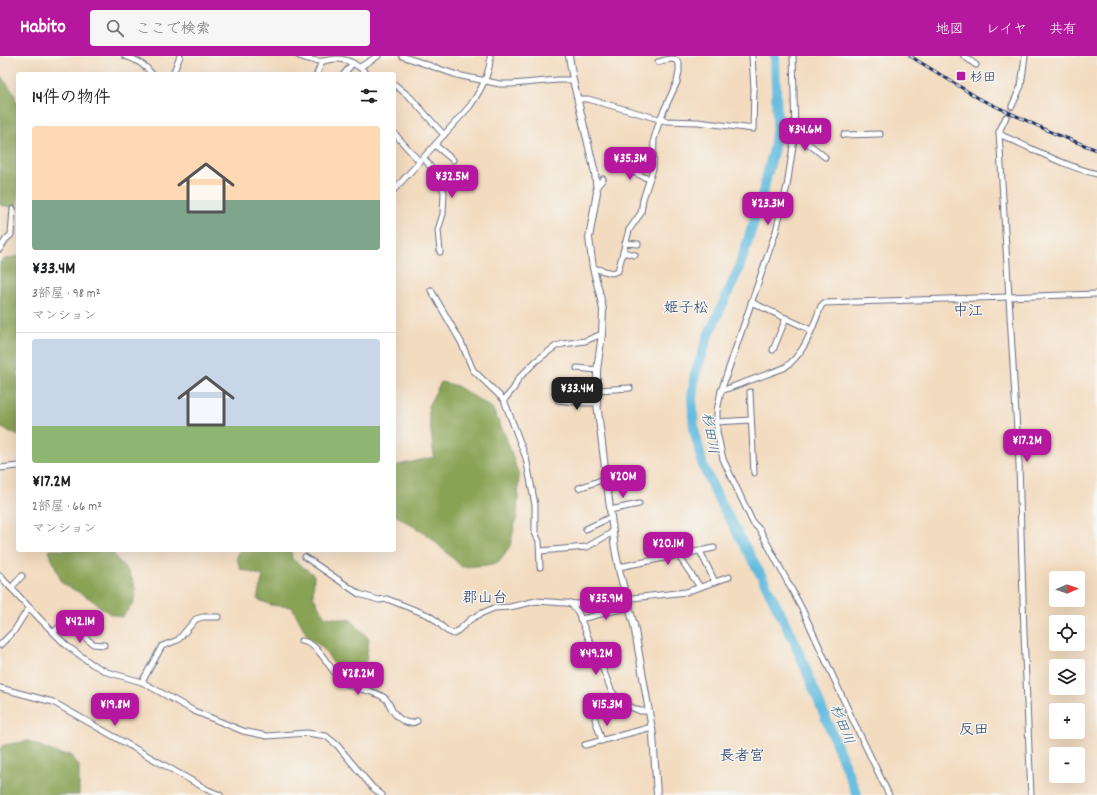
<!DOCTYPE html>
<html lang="ja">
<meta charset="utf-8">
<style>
body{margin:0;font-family:Dekko,"Klee One",sans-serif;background:#f6f6f6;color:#202124;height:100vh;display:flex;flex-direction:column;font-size:15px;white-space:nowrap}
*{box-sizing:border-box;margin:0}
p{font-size:13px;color:#757577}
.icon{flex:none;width:22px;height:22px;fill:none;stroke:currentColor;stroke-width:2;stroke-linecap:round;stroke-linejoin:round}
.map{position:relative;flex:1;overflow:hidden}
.sheet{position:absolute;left:16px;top:16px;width:380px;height:480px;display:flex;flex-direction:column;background:#fff;border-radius:4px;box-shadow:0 4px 16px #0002}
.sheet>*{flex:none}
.needle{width:26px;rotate:88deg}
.controls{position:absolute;left:1049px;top:515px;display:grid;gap:8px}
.controls a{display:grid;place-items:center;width:36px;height:36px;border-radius:4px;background:#fff;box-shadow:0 4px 16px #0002;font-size:20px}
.price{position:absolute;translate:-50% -34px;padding:0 9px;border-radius:8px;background:#b5179e;color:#fff;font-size:13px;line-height:26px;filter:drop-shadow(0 1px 2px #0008)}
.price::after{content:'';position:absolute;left:50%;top:24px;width:12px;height:9px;margin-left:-6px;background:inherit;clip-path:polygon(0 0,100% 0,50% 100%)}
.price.on{background:#222;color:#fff}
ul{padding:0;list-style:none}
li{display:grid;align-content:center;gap:8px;height:212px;padding:0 16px}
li+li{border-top:1px solid #e0e0e0}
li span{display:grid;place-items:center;height:124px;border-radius:4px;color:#555}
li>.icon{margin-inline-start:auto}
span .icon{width:72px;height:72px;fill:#fffc;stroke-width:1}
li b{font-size:17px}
h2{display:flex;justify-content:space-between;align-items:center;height:48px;padding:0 16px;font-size:17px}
header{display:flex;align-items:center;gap:24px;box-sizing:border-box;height:56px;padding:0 20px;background:#b5179e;color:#fff}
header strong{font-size:19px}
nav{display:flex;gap:22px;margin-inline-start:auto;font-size:14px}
.search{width:280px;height:36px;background:#f6f6f6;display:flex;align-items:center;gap:10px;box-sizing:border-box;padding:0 14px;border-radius:4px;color:#757577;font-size:15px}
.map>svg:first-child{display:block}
.forest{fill:#89a355;stroke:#52695a}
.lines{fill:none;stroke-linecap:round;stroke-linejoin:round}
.river{stroke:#5fb9dd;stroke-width:10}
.minor-tunnel{stroke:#c8b9ac;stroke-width:5;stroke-dasharray:5 2.5;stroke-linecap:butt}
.minor-casing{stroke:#676b80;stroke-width:7}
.tertiary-casing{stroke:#676b80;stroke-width:8}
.minor{stroke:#fff;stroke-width:5}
.tertiary{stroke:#fff;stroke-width:6}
.rail-casing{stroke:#1b2f5e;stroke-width:3}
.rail{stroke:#f6f6f2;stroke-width:1.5;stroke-dasharray:4.5;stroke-linecap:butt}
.poi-dot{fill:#b5179e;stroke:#f6f6f2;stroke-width:1.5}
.labels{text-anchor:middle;stroke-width:3;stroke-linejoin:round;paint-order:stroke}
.poi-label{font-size:13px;fill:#1b2f5e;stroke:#f6f6f2;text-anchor:start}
.water-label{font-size:14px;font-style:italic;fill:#2f5884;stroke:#f6f6f2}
.quarter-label{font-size:15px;fill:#1b2f5e;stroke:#f6f6f2}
</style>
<header>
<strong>Habito</strong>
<div class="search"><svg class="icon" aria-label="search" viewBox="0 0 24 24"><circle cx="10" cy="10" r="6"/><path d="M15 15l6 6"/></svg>ここで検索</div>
<nav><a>地図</a><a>レイヤ</a><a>共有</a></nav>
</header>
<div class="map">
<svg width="1097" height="739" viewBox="0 0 1097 739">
<rect width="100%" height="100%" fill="#f6f6f2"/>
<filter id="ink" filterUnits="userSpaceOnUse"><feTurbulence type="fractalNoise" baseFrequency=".025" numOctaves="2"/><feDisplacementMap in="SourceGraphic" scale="8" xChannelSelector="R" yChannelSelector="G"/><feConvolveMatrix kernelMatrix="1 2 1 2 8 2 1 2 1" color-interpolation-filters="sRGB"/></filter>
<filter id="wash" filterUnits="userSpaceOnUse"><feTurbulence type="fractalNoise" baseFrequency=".012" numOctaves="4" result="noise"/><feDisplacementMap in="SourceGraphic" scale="16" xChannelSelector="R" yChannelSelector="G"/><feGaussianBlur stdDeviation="0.9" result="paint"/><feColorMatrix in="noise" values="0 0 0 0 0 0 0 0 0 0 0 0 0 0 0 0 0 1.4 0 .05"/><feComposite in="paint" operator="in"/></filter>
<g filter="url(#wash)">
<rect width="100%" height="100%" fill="#f3dbbf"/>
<!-- forest -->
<g class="forest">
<polygon points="0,19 14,37 18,54 18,152 0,149"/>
<polygon points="18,200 18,380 0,371 0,206 2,204"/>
<polygon points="441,326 457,330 492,352 506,381 519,420 517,459 510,490 499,506 488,509 462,511 430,481 397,460 394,460 394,410 434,401 428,350"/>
<polygon points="50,494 111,494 116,502 129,516 136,534 133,548 122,561 110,558 89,542 62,527 49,496"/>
<polygon points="239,494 291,494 292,503 314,519 313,540 325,561 351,564 369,583 366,605 351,620 339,616 323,592 308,581 292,551 271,549 257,543 263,520 240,513 237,502"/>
<polygon points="28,685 59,698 70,699 79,710 79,739 0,739 0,692 4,689"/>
</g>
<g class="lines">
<!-- river -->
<polyline class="river" points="775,0 777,68 774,92 760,147 738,215 708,280 695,319 692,342 694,373 703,410 719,444 762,521 795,587 857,739"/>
</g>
</g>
<g filter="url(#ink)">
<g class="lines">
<!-- minor-tunnel -->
<polyline class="minor-tunnel" points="1006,61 1012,50"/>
<!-- minor casing -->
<g class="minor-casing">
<g id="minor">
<path d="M125,0C136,3 145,9 152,18"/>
<path d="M299,0C307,3 316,6 324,5C328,4 332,3 336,3C348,2 359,10 367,18"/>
<polyline points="402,0 457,19 500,28 512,28 558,24 573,24"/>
<polyline points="964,0 976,9"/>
<polyline points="360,11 378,0"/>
<polyline points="173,18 180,0"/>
<polyline points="317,18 322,5"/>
<polyline points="344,18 353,7"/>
<polyline points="394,28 411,42 444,79"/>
<polyline points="578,43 588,43 666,65 698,66 753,73 754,33 752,0"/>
<polyline points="1012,50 1021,30 1025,0"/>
<polyline points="1006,61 999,76 1019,408 1024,577 1031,739"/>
<path d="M999,76L1003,80C1034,93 1064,110 1097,118"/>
<polyline points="394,77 420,106"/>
<polyline points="795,77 825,101"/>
<polyline points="844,79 880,78"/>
<polyline points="435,89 453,104"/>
<polyline points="424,102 441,126 444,137 443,158 438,174 440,196"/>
<polyline points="618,110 649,123"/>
<polyline points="597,130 603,123"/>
<path d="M394,134L470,50C479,37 491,16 490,0"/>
<polyline points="625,187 638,188"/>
<polyline points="0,193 6,183 11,179 13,153"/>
<polyline points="623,196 635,199"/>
<path d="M593,212L612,217L618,215L629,174L641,157L643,143L653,113L654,83L660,63L677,26L679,16V7C673,0 666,4 658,6"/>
<polyline points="431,234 461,286 473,314 504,344 526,402 535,449 535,477 539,485 540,511"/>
<polyline points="751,246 811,274"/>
<polyline points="773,294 786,262"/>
<polyline points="577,312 597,314"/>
<polyline points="597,334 630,332"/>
<polyline points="721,335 776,175 787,130 795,77 793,0"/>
<polyline points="750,336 754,417"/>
<polyline points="504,344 514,332 518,323 536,305 556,290 563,288 585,285 602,278"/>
<polyline points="558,344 583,347 597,347"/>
<polyline points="716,366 751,364"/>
<polyline points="0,412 18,410"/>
<polyline points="579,432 607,422"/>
<polyline points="610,454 639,448"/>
<polyline points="586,473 611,461"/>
<polyline points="540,495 587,491 613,476"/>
<polyline points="700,495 715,526"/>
<polyline points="678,499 700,531"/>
<polyline points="305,501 359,538 379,544 387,543 428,559 434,563 447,575 454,578 471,563 480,558 494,552 510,551 536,545 579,548 686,536 729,521"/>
<polyline points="619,511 714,492"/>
<polyline points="0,520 40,563 66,589 92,608 107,616 142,626 194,655 243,675 267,680 307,677 326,680 337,689 372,731 382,739"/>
<polyline points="11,532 22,520"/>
<polyline points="570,547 578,556 588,581 601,608 611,634 616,641 626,649 640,655 649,655"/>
<path d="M580,563C597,560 612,554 629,552"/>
<polyline points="54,576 63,567 66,566 93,588 104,589"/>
<path d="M301,585C321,587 329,616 344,626C355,635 373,632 386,643C389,647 390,650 392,654C397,662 408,671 417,665"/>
<polyline points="0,589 14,575 26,556 30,552"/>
<polyline points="142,626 162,590 178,584 196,563 203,561 218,561"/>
<polyline points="0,632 53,646 208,734 220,739"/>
<polyline points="595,663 602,685"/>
<polyline points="585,689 652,671"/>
<path d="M889,739L851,660L803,555L760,474L753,467L723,403L717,376V355L721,335L784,312C805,298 812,273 821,250L824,247L1097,238"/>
</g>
</g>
<!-- tertiary casing -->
<g class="tertiary-casing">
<polyline id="tertiary" points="569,0 573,24 595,117 597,136 589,182 593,212 600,239 603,254 602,278 597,314 597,347 615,493 620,518 634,569 653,679 657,739"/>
</g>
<!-- minor -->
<use href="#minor" class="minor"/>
<!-- tertiary -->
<use href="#tertiary" class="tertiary"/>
<!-- rail casing -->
<g class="rail-casing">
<polyline id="rail" points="910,0 980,43 1053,77 1097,94"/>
</g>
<!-- rail -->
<use href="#rail" class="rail"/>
</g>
</g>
<!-- markers -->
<rect class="poi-dot" x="956" y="15" width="10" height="10" rx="2"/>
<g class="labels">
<!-- poi labels -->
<g class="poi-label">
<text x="970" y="25">杉田</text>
</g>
<!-- water labels -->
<g class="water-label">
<text transform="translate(711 377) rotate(80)" y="5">杉田川</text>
<text transform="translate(843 668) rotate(68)" y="5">杉田川</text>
</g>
<!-- quarter labels -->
<g class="quarter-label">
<text x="686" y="256">姫子松</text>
<text x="968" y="259">中江</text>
<text x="485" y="546">郡山台</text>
<text x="974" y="678">反田</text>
<text x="742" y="704">長者宮</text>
</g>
</g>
</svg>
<div class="controls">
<a><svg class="needle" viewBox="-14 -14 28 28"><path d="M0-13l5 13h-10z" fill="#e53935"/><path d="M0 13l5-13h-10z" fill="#757577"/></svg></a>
<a><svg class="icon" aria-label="locate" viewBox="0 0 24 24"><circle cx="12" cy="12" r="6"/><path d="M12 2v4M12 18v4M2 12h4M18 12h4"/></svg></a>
<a><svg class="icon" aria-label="layers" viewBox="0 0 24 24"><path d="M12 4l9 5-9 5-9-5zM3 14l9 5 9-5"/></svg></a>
<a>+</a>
<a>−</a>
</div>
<b class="price" style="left:805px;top:96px">¥34.6M</b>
<b class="price" style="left:630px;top:125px">¥35.3M</b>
<b class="price" style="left:452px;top:143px">¥32.5M</b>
<b class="price" style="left:768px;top:170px">¥23.3M</b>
<b class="price on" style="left:577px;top:355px">¥33.4M</b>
<b class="price" style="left:1027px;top:407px">¥17.2M</b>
<b class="price" style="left:623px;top:443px">¥20M</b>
<b class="price" style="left:668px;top:510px">¥20.1M</b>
<b class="price" style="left:606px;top:565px">¥35.9M</b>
<b class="price" style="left:80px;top:588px">¥42.1M</b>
<b class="price" style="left:596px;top:620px">¥49.2M</b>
<b class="price" style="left:358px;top:640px">¥28.2M</b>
<b class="price" style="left:115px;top:671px">¥19.8M</b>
<b class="price" style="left:607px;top:671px">¥15.3M</b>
<section class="sheet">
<h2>14件の物件<svg class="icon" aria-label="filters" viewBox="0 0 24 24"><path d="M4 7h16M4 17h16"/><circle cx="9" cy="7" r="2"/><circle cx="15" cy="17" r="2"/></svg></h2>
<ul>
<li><span style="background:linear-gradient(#ffd9b3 60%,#7fa58c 0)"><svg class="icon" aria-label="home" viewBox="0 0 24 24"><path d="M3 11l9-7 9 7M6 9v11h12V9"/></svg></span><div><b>¥33.4M</b><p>3部屋 · 98 m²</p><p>マンション</p></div></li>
<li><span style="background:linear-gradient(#c9d6e8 70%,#8fb573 0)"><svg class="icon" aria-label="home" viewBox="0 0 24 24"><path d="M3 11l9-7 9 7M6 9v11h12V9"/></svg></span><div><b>¥17.2M</b><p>2部屋 · 66 m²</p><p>マンション</p></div></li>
</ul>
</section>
</div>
